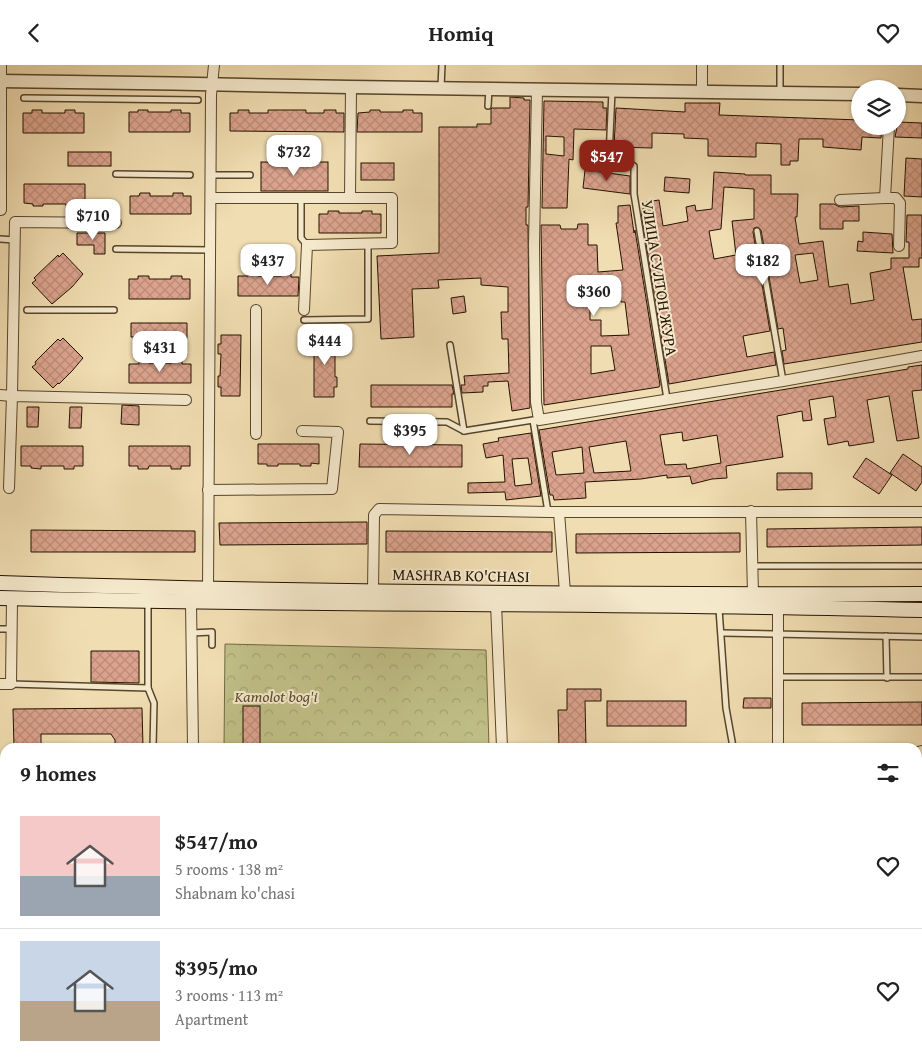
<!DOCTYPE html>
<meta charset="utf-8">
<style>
body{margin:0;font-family:"Gentium Book Plus",serif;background:#f6f6f6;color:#222;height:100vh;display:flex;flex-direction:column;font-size:19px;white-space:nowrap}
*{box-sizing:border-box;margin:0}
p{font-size:16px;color:#767676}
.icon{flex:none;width:28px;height:28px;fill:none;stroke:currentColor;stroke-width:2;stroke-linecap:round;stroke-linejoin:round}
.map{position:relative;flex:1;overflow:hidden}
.details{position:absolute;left:0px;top:678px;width:922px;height:321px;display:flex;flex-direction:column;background:#fff;border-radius:15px 15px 0 0;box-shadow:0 1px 4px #0004}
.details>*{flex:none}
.controls{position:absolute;left:851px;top:15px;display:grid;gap:10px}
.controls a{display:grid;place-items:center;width:55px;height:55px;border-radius:50%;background:#fff;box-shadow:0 1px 4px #0004;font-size:25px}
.price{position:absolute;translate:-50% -42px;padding:0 11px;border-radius:10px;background:#fff;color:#222;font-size:16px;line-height:32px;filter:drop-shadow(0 1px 2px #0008)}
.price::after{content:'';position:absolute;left:50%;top:30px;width:15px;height:11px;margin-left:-8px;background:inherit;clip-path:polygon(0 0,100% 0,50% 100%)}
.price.on{background:#8f2418;color:#fff}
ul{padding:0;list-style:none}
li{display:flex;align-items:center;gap:15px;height:125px;padding:0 20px}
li+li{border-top:1px solid #e0e0e0}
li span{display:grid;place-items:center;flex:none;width:140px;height:100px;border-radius:0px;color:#555}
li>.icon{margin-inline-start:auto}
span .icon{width:60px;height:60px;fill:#fffc;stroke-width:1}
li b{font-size:21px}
h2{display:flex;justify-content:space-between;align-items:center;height:60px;padding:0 20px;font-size:21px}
header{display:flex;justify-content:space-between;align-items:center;height:65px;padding:0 20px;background:#fff;font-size:22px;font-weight:600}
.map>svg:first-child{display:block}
.green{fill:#c0bf87;stroke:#726844}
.forest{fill:url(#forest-crowns);stroke:#726844}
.building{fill:url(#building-cross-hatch);stroke:#241200;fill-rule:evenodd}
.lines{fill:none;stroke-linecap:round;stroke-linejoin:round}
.service-casing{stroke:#57452c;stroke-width:8}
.minor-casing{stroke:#57452c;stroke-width:12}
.tertiary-casing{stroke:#57452c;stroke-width:15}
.secondary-casing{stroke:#241200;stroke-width:16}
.service{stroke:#f5e9cc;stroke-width:5}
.minor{stroke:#f5e9cc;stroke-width:10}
.tertiary{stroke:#f5e9cc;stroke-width:12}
.secondary{stroke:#f5e9cc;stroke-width:14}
.labels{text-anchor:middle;stroke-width:4;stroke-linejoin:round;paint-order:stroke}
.street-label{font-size:16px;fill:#241200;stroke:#f5e9cc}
.park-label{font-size:16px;font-style:italic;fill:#5b4f2f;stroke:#f5e9cc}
</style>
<header><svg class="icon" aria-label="back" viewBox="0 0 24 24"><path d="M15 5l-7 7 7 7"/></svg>Homiq<svg class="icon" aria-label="heart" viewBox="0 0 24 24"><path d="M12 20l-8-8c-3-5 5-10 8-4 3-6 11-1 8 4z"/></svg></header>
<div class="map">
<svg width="922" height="998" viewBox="0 0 922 998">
<defs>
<pattern id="forest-crowns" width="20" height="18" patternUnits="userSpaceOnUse" patternTransform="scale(1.25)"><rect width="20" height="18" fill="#c0bf87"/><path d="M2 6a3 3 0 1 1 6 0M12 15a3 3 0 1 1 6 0" fill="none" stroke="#a5a373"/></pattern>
<pattern id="building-cross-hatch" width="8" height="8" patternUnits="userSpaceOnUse" patternTransform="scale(1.25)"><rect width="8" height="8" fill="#dba38d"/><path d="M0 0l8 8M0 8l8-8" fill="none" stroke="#bc8b78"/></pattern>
</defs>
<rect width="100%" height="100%" fill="#f0ddb1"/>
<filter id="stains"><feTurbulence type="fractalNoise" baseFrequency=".004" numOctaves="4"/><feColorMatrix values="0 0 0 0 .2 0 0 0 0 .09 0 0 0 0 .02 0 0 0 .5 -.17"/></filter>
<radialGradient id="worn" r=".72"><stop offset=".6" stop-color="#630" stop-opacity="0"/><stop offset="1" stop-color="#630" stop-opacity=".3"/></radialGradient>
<!-- green -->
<rect class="green" x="232" y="994" width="286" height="4"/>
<!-- forest -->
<polygon class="forest" points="225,579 486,585 489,682 224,682"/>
<!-- building -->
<g class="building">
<polygon points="510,32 524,33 524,35 530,35 528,142 526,142 526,160 528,160 530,343 512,346 508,316 488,317 488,321 483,321 483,327 462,328 461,320 465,320 464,311 509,308 508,274 502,274 501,247 508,247 508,222 481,220 481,213 438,215 439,223 412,224 414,272 381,274 377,191 439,188 439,62 477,62 477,59 491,59 491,44 492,43 510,43"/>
<path d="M544,36L603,37V43H607L606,65L574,64L573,95L569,94L567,143H542ZM546,71L564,72V91L546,89Z"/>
<polygon points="685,38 720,38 719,50 860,55 860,61 882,61 881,73 862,72 861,85 823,82 823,74 799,74 798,96 790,96 790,100 781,100 781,79 756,78 756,92 708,91 708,74 684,73 684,69 652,68 652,83 614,82 616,43 685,47"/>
<polygon points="32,45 42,45 42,48 65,48 65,45 75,45 75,48 84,48 84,68 23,68 23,48 32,48"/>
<polygon points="138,45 148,45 148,47 171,47 171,45 181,45 181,48 190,48 190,67 129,67 129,47 138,47"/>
<polygon points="238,45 249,45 249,48 268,48 268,45 306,45 306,48 324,48 324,45 336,45 336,48 344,48 344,67 230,66 230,48 238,48"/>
<polygon points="370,45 380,45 380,47 403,47 403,45 413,45 413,48 422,48 422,67 357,67 358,48 370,47"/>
<polygon points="898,57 922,58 922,73 895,72"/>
<rect x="68" y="87" width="43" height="14"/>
<polygon points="906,93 922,94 922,132 904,131"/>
<rect x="261" y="97" width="67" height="29"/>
<rect x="361" y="98" width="33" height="17"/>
<polygon points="585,105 630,111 630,129 583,123"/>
<path d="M714,107L745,109V110H771V129H798L797,152H795L799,179L823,176L829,222L848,219L851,239L874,235L870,208L891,204V193H909V177H906L907,150H922V193H919V202H903L912,255L922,254V277L784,299L782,286L786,285L783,263L778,264L761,165L757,162L754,163L753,167L770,266L743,271L747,292L774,287L776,300L669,319L641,148L646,137L659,135L663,161L688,156L686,142L695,140L696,146L712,144ZM724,122L754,124V154L732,156L736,190L714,194L709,166L721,164ZM813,188L818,215L800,218L795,190Z"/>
<polygon points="665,112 690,114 689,128 664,126"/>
<polygon points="24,119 85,119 85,138 76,138 76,141 66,141 66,139 43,139 43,141 33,141 33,139 24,138"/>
<polygon points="140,128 150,128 150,131 173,131 173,128 183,128 183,131 191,131 191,149 130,149 130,131 139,131"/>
<polygon points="820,139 834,139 840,142 859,141 859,156 843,156 843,164 820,164"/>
<path d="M630,140L634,168L635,165L660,320L659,322L544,340L541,160H560L561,164H577L578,159H588V180H597L598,207L623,205L616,158H618V141ZM620,232L621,237H625L629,270L601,271V255H590V233ZM591,281H611L615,305L591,309Z"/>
<polygon points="328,146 339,146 339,148 362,148 362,146 372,146 372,149 381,149 381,168 319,168 319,149 328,149"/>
<polygon points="863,167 892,169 893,188 857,186 858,176 863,177"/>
<polygon points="77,168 105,168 105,189 94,189 94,180 77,180"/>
<polygon points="63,188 83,209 72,222 52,239 32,218 36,215 34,213 58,190 59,192"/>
<polygon points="248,209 258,209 258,211 281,211 281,209 291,209 291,212 299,212 298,231 238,231 238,211 248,211"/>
<polygon points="138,211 149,211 149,214 171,214 171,211 182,211 182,214 190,214 190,234 129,234 129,214 138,214"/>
<polygon points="464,231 466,247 453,249 451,233"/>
<polygon points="131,258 187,258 187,273 131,272"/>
<polygon points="221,270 241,270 240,331 221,331 221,322 218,322 218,311 220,311 221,289 218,289 218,279 221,279"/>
<polygon points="314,270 334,271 334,279 337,279 337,289 335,289 335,312 337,312 337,322 334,322 334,332 314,332"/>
<polygon points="63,273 83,293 72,306 59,319 58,318 53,323 32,302 36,299 35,297 58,274 60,276"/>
<polygon points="139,296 149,296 149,298 172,298 172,296 182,296 182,299 191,299 191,318 129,318 129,299 139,299"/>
<path d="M922,300V325L912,326L919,373L897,376L889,331L867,335L874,377L849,381L848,376L828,380L824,354L836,352L833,331L809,335L812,355L803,356L802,346L777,351L783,392L726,401L727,413L712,414L692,419L690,411L667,413V410L641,414L585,417L586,433L554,435L553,430H550L539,365L908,304V302ZM682,367L683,376L717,370L721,398L687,404L686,399L665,400L660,370ZM626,376L631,406L594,408L589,382ZM582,382L584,408L556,410L552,387Z"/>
<polygon points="371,320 452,320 454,329 452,329 452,342 371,342"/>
<polygon points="122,340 139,341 139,360 121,359"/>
<polygon points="27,342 39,342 38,362 27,362"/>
<polygon points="70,342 82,342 81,363 69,363"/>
<path d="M531,368L541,431L506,435L505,427L468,428V418L505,417L503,390L486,393L483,379L499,376L498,373ZM528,393L532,419L515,421L512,394Z"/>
<polygon points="258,379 319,379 319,399 311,398 311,401 300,401 300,399 278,399 278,401 267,401 267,399 258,399"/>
<polygon points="360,379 462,380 462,402 359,402"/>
<polygon points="21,381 83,381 83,401 74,401 74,404 64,404 64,401 41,401 41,404 31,403 31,401 21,401"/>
<polygon points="129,381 190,381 190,401 181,401 181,404 171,404 171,401 149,401 148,404 138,404 138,401 129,401"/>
<polygon points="903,389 922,402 922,417 916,426 890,408"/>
<polygon points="866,393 892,410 879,429 853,412"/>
<polygon points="777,408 812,408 812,424 777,425"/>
<polygon points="367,457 367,479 220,480 219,458"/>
<polygon points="922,462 922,480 767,482 767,464"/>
<polygon points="31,465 195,466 195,487 31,487"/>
<polygon points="386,466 552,467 552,487 386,487"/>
<polygon points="740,468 740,487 576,488 576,469"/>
<polygon points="91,586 139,586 139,618 91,617"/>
<polygon points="567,624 601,624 601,636 585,636 586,682 559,682 558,645 567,645"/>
<polygon points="744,633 771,633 771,643 743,643"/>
<rect x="607" y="636" width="79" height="25"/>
<polygon points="922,637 922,660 802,660 802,638"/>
<rect x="243" y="641" width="17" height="39"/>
<polygon points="142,643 143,682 115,682 115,675 111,669 41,669 41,682 14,682 13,644"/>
</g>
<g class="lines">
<!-- service casing -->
<g class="service-casing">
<g id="service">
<polyline points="441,22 442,0"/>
<path d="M612,26L609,92C616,99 626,96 634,101V129L667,334"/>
<polyline points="780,27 780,0"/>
<polyline points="24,33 198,35"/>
<polyline points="488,41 489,24"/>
<polyline points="116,109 190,110"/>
<polyline points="211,110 250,110"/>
<polyline points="301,134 301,173 307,180"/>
<polyline points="757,166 783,316"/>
<polyline points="0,174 14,175"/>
<polyline points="116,184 210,185"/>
<polyline points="27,245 114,245"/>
<polyline points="304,255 368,254 368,179"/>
<polyline points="450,280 464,366 533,355 548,447"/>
<polyline points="370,356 447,357 464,366"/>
<polyline points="753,501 922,501"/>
<polyline points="148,537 148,623 154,638 153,682"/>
<polyline points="719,544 726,643 733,682"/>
<polyline points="0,564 12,564"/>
<polyline points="191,568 212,567 212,580"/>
<polyline points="722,568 922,572"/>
<polyline points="886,571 887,613"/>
<polyline points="778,612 922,612"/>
<polyline points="11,619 148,623"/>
<polyline points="0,706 5,706"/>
<polyline points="643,994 643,998"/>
<polyline points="909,994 910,998"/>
</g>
</g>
<!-- minor casing -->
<g class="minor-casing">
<g id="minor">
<polyline points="537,25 534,180 536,337 539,355 783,316 922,291"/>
<polyline points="702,26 702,0"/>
<polyline points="889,61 885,133 896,133 900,138 899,181"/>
<polyline points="211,133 350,133 351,22"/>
<polyline points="840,135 885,133"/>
<polyline points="1,145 1,0"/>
<polyline points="256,245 256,369"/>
<polyline points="304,245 307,180 392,178 392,133 350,133"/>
<polyline points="0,330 12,331 15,157 116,158"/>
<polyline points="9,423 12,331 186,335"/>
<polyline points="208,425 332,424 338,367 302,366"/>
<polyline points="751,446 753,529"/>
<polyline points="559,447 565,528"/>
<polyline points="208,524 211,30 214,0"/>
<polyline points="373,526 374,450 379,444 548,447 922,447"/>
<polyline points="191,537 193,682"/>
<polyline points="496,539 502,682"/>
<polyline points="778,541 778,682"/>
<polyline points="0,619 11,619 12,534"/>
<polyline points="918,687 922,686"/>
<polyline points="918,837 922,837"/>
<polyline points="0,920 5,920"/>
<polyline points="918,936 922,935"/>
<polyline points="0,940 5,940"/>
<polyline points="33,994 33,998"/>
<polyline points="198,994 198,998"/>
<polyline points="528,994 528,998"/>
<polyline points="779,994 779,998"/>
</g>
</g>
<!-- tertiary casing -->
<g class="tertiary-casing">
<g id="tertiary">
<path d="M0,16C117,17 233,20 350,22C520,25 690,26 860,29"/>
<polyline points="898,30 922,31"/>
</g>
</g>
<!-- secondary casing -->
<g class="secondary-casing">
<g id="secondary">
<path d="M0,518C307,528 615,530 922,529"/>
<path d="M0,533C307,541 615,537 922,545"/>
</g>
</g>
<!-- service -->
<use href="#service" class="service"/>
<!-- minor -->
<use href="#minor" class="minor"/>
<!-- tertiary -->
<use href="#tertiary" class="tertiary"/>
<!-- secondary -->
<use href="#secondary" class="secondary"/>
</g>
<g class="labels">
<!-- street labels -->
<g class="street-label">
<text transform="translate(660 213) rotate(81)" y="6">УЛИЦА СУЛТОН ЖУРА</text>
<text transform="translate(461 510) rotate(1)" y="6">MASHRAB KO'CHASI</text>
</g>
<!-- park labels -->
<g class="park-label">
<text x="276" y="637">Kamolot bog'i</text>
</g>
</g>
<rect width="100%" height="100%" filter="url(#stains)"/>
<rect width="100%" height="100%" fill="url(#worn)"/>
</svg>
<div class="controls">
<a><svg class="icon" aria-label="layers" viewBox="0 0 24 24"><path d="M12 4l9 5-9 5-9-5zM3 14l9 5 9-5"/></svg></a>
</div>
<b class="price" style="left:294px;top:112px">$732</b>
<b class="price on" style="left:607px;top:117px">$547</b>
<b class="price" style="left:93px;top:176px">$710</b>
<b class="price" style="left:268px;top:221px">$437</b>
<b class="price" style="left:763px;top:221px">$182</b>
<b class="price" style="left:594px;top:252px">$360</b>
<b class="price" style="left:325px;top:301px">$444</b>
<b class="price" style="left:160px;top:308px">$431</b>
<b class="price" style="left:410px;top:391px">$395</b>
<section class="details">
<h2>9 homes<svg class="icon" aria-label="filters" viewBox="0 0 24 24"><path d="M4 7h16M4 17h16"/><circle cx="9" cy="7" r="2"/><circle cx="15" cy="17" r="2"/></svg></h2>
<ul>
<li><span style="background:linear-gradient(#f6c9c9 60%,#9aa5b1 0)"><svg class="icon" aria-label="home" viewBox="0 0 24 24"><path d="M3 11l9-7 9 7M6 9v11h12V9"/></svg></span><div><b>$547/mo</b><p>5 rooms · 138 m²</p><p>Shabnam ko'chasi</p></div><svg class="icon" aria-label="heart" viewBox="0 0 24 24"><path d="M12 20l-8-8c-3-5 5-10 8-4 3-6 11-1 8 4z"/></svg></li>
<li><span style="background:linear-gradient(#c9d6e8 60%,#b9a48a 0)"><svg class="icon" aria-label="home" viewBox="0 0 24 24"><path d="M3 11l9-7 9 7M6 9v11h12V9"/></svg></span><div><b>$395/mo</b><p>3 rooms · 113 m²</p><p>Apartment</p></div><svg class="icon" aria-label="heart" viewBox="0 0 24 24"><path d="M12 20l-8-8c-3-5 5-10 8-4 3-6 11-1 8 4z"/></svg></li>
</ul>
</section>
</div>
